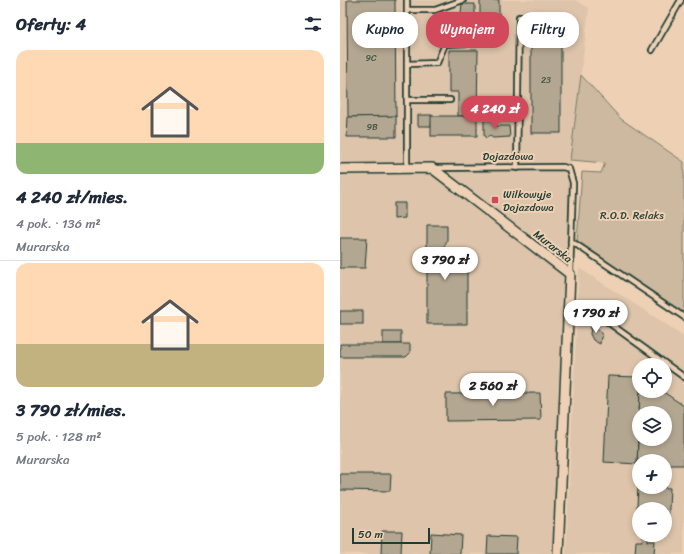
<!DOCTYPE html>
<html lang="pl">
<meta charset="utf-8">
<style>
body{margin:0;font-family:Sriracha,sans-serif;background:#f6f6f7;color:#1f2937;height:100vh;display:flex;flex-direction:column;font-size:15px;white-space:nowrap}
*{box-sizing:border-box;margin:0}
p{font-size:13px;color:#747a83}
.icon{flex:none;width:22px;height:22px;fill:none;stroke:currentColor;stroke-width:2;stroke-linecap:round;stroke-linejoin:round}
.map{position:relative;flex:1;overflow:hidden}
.sheet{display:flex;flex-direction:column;background:#fff;width:340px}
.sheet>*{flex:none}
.guide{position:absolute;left:12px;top:12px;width:272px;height:36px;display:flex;gap:8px}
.tools{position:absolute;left:292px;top:358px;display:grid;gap:8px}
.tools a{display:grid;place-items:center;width:40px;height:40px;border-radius:50%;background:#fff;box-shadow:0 2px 6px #0003;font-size:20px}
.scale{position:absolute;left:12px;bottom:10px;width:78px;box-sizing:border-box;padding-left:4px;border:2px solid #1f3d34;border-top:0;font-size:11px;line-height:14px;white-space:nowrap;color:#1f3d34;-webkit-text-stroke:3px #eed1b5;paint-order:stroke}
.price{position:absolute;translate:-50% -34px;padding:0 9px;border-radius:14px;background:#fff;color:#222;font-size:13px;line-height:26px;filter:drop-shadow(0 1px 2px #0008)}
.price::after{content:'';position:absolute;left:50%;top:24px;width:12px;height:9px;margin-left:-6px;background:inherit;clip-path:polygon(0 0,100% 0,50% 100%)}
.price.selected{background:#d1495b;color:#fff}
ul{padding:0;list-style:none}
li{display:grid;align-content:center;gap:8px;height:212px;padding:0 16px}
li+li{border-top:1px solid #e0e1e3}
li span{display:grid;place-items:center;height:124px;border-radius:12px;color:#555}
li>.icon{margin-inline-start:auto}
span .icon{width:72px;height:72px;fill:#fffc;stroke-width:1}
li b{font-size:17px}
h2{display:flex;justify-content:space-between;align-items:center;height:48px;padding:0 16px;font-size:17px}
.pill{padding:0 14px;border-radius:16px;background:#fff;box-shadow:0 2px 6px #0003;font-size:14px;line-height:36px}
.pill.selected{background:#d1495b;color:#fff}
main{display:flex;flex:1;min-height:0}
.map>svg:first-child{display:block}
.built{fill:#ddc4aa;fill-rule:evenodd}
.green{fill:#ccb9a0;stroke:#767b6a}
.building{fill:#b4a791;stroke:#1f3d34}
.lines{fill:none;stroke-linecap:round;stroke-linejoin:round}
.service-casing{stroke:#1f3d34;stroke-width:8}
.minor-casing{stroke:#1f3d34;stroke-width:12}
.service{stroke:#eed1b5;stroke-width:4.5}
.minor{stroke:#eed1b5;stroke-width:9}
.poi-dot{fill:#d1495b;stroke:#eed1b5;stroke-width:1.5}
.labels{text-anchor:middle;stroke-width:4;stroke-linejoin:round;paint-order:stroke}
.number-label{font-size:9px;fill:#44584b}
.street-label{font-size:11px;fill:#1f3d34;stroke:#eed1b5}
.poi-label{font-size:11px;fill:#1f3d34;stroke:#eed1b5;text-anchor:start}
.park-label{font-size:11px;fill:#30493f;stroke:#eed1b5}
</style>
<main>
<section class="sheet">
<h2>Oferty: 4<svg class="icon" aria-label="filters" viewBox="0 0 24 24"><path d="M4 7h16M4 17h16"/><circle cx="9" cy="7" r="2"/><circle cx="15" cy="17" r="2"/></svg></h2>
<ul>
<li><span style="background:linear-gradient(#ffd9b3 75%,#8fb573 0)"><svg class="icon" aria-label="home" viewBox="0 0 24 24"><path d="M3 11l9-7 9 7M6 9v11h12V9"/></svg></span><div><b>4 240 zł/mies.</b><p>4 pok. · 136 m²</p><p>Murarska</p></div></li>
<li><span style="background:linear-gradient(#ffd9b3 65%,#c2b280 0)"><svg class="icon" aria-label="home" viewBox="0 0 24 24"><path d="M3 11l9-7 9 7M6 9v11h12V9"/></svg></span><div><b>3 790 zł/mies.</b><p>5 pok. · 128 m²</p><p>Murarska</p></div></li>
</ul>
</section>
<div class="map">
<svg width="344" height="554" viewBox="0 0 344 554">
<rect width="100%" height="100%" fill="#eed1b5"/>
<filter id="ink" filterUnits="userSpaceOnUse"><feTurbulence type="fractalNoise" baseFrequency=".025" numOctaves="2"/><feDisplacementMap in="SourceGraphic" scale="8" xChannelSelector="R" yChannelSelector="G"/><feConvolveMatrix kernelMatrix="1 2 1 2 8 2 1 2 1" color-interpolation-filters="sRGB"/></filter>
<g filter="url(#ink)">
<!-- built -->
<g class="built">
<polygon points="0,0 235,0 249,8 229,169 232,273 218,554 0,554"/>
<path d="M239,268L344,336V554H226ZM299,365H325V391H299ZM299,413H325V439H299ZM299,461H325V487H299ZM299,509H325V535H299Z"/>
</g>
<!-- green -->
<polygon class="green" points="241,75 281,119 344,162 344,313 237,241 242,172 261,173 265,163 230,160"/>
<!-- building -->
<g class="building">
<polygon points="7,0 55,0 56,117 8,117"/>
<polygon points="140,0 159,0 159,28 140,29"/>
<polygon points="122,4 135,4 135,24 101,23 101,13 121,13"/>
<polygon points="101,23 116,23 116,38 102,38"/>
<rect x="191" y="28" width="30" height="105"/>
<polygon points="109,50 138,50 137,116 118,116 118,92 109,92"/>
<polygon points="78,115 92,115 91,126 78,126"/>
<polygon points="56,116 56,137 7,137 8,117"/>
<rect x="91" y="116" width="46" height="20"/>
<polygon points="144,120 155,120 155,126 169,126 170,137 153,138 150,136 146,138 144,136"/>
<polygon points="54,203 65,203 65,218 54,219"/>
<polygon points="87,225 107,225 107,240 103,250 103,257 127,257 127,324 87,324"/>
<polygon points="0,238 27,238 25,268 0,268"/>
<rect x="0" y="311" width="23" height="13"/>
<polygon points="254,324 263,336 261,337 260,344 253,340 250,334 251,327"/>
<rect x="43" y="332" width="18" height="12"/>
<polygon points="0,344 70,344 70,353 66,357 0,357"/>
<polygon points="268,376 299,377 300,391 297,464 264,462"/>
<polygon points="300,391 322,391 344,406 344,465 325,465 325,461 299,461 299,467 297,467 299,418 299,439 325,439 325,413 299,413"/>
<polygon points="200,393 201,420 106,421 106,394"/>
<polygon points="0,474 51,474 50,491 0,490"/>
<polygon points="298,486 330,488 328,529 325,529 325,509 299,509 299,527 296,527"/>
<polygon points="42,531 62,531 61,554 41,554"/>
<polygon points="91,533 121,535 120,554 90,554"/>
<polygon points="303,535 308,535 308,541 315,541 314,554 295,554 296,541 302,541"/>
<polygon points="148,536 177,537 176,554 147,554"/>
</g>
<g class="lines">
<!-- service casing -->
<g class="service-casing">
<g id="service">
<polyline points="67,10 95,10 123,0"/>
<polyline points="312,50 341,0"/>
<polyline points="67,64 97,63 105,44 126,43"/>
<polyline points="67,100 110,100"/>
<polyline points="67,168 67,0"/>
<polyline points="93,168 223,167 229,169 233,183 230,274"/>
<polyline points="177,168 179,17 212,18"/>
<polyline points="231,241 344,317"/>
<polyline points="229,301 258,315 344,377"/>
</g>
</g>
<!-- minor casing -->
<g class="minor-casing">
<polyline id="minor" points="0,169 92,168 230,274 218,554"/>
</g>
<!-- service -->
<use href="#service" class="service"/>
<!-- minor -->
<use href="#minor" class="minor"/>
</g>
</g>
<!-- markers -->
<rect class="poi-dot" x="151" y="196" width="8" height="8" rx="2"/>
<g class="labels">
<!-- number labels -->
<g class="number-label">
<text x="31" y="61">9C</text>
<text x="206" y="83">23</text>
<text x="32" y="130">9B</text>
</g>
<!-- street labels -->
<g class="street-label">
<text x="168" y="160">Dojazdowa</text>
<text transform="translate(213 246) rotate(38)" y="4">Murarska</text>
</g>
<!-- poi labels -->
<g class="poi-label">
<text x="163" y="198">Wilkowyje<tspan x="163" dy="13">Dojazdowa</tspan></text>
</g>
<!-- park labels -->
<g class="park-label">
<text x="292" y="219">R.O.D. Relaks</text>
</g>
</g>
</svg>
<div class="tools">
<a><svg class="icon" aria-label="locate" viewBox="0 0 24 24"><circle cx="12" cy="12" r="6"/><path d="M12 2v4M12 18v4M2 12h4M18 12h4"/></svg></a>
<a><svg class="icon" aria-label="layers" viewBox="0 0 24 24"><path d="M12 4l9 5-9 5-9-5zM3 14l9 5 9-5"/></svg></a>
<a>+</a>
<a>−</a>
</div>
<div class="scale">50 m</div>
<b class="price selected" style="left:155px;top:130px">4 240 zł</b>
<b class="price" style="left:105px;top:281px">3 790 zł</b>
<b class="price" style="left:256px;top:334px">1 790 zł</b>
<b class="price" style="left:153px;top:407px">2 560 zł</b>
<div class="guide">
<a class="pill">Kupno</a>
<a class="pill selected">Wynajem</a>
<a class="pill">Filtry</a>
</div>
</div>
</main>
